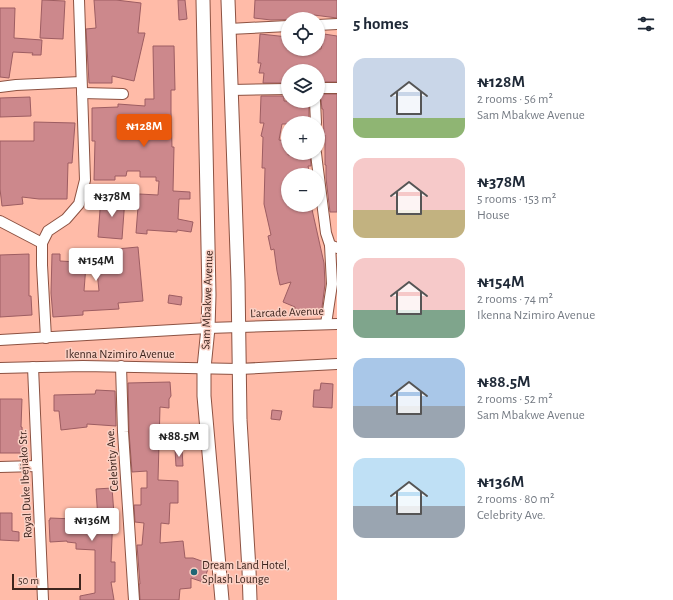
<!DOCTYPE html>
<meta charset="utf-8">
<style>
body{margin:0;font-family:"Alegreya Sans",sans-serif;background:#f2f2f3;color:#1f2937;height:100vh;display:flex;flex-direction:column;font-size:15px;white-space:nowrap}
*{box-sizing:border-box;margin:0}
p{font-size:13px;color:#747a83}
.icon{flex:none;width:22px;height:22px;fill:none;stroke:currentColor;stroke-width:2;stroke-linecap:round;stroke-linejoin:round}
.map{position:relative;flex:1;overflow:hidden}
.panel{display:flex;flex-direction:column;background:#fff;width:336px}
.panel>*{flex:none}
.buttons{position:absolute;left:281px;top:12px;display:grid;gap:8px}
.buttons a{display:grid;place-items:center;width:44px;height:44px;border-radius:50%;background:#fff;box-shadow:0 1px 3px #0004;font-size:20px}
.scale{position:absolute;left:12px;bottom:10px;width:69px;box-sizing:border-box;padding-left:4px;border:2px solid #3d241d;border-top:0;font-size:11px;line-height:14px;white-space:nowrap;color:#3d241d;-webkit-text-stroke:3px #fad0c4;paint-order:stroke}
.price{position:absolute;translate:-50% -34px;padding:0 9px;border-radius:4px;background:#fff;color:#222;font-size:13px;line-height:26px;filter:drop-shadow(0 1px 2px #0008)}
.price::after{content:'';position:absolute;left:50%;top:24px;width:12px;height:9px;margin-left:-6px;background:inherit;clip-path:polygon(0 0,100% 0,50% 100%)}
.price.current{background:#ea580c;color:#fff}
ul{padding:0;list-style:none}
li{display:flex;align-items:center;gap:12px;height:100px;padding:0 16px}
li span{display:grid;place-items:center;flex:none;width:112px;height:80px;border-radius:12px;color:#555}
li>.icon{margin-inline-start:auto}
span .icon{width:48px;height:48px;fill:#fffc;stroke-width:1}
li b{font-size:17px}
h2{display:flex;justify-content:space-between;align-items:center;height:48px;padding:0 16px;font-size:17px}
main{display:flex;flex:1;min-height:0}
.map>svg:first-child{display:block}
.building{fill:#cc888c;stroke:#9d5d62}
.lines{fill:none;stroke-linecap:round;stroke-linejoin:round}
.minor-casing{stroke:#8d5242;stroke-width:12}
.major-casing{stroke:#8d5242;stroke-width:15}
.minor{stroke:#fff;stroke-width:10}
.major{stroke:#fff;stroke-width:13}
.poi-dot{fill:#1f6675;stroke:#fad0c4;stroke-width:1.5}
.labels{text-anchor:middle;stroke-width:3;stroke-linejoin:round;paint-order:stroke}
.street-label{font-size:12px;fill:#3d241d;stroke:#fad0c4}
.poi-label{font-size:12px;fill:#3d241d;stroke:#fad0c4;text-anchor:start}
</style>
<main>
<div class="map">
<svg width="337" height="600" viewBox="0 0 337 600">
<rect width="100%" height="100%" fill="#ffbba8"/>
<!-- building -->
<g class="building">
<polygon points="42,0 65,1 63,39 40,38"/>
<polygon points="94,0 116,0 141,3 138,33 145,33 134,81 112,76 112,83 89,83 86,29 96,28"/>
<polygon points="178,0 185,0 187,19 179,20"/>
<polygon points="255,0 337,0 337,18 314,15 314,19 271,20 254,18"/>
<polygon points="0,8 15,8 14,38 42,40 41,55 32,55 33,53 13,52 9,78 0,77"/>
<polygon points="260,34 288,37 287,49 321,49 324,34 337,36 337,82 318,82 318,71 288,71 288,83 263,83 264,73 259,73 261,63 258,63"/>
<polygon points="153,46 174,46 175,90 171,90 171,112 172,147 174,147 173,191 190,192 190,199 179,199 178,219 193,222 191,232 177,230 177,232 147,230 147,234 136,233 139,194 158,195 159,181 156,181 156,177 140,177 140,171 127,171 126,176 115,176 115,180 94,180 95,141 92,141 92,108 118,107 118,104 145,106 145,99 154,99"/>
<polygon points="318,94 337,94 337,212 330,212 326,178 326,165 325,165 325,135 324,135 323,109 322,109 321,100"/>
<polygon points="261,96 284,96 284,101 309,101 309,123 288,123 288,124 282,124 279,140 288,141 288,155 310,153 311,166 308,166 310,175 288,175 288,205 311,205 324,263 325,284 321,315 295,309 295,307 283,302 291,282 280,285 277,271 274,249 271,250 268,236 271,235 264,204 265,168 262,168 263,137 261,136 264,123 260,123"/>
<polygon points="30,97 31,116 0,117 0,98"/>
<polygon points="34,122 75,123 72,163 68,163 67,199 39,199 22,197 23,204 2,206 0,189 0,141 34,141"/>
<polygon points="101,197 125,198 122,239 98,237"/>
<polygon points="138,247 143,301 118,303 119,309 83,311 83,315 53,317 51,293 52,254 60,254 60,261 77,262 76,254 87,252 84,291 99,291 95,251"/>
<polygon points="29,254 29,296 31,296 32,315 0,317 0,255"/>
<polygon points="169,295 182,297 181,305 168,303"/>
<polygon points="170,382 171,396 169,399 169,408 160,407 158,480 178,481 178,503 170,503 169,524 161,523 160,543 183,541 185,558 193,558 210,564 203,582 191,578 191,588 180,589 179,600 140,600 139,584 140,584 137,545 142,545 144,523 135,522 134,505 141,505 141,488 147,488 147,471 132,472 129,432 128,383"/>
<polygon points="321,383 333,384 332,408 313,407 314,390 320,390"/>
<polygon points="96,390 115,391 116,426 87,424 87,427 61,430 59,411 54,411 54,395 95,394"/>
<polygon points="0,399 22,399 21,427 22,427 23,453 0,453"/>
<polygon points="272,410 282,411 280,420 271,419"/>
<polygon points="175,449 182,449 183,466 176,466"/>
<polygon points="112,488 114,514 113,514 111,562 115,562 115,582 111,582 114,600 80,600 80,596 95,593 95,550 76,549 76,543 67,542 67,541 50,542 49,520 50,520 50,518 98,520 96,489"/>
<polygon points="0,513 12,513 12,531 19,532 19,541 0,540"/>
</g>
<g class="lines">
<!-- minor casing -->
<g class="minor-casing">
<g id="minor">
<polyline points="318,25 337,24"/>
<polyline points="229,29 288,26"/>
<polyline points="0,87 16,85 81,82"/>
<polyline points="318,88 337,88"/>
<polyline points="231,90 288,89"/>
<polyline points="82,93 123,94"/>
<polyline points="315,101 316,123"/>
<polyline points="316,153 317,162 326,233 330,245 337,248"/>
<polyline points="0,221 42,243"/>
<polyline points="326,324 332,284 330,245"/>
<polyline points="46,338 42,265 42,243 48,231 66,219 79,204 85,180 79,0"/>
<polyline points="0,340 208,328 337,324"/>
<polyline points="121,366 123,432 134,600"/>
<polyline points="33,367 43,600"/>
<polyline points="0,368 83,366 239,369 337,364"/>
<polyline points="0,467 37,466"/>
</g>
</g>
<!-- major casing -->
<g class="major-casing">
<g id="major">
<polyline points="203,0 209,295 208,328 204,368 204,396 222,600"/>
<polyline points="228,0 238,281 240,420 249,570 250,600"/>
</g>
</g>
<!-- minor -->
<use href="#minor" class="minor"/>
<!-- major -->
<use href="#major" class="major"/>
</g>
<!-- markers -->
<circle class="poi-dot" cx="194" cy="572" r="4"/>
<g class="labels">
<!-- street labels -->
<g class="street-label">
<text transform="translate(207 300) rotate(-88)" y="4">Sam Mbakwe Avenue</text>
<text transform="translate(287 312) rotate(-2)" y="4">L’arcade Avenue</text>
<text x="120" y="358">Ikenna Nzimiro Avenue</text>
<text transform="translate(112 460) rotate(-94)" y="4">Celebrity Ave.</text>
<text transform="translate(25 484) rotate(-93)" y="4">Royal Duke Ibejiako Str.</text>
</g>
<!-- poi labels -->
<g class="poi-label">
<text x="202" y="569">Dream Land Hotel,<tspan x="202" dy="14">Splash Lounge</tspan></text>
</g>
</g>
</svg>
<div class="buttons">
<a><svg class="icon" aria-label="locate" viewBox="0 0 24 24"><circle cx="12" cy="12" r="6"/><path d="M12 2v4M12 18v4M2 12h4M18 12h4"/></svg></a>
<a><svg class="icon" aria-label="layers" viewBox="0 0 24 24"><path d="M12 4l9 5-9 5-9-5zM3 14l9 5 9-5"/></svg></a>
<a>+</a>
<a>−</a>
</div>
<div class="scale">50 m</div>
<b class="price current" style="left:144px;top:148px">₦128M</b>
<b class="price" style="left:112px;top:218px">₦378M</b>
<b class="price" style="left:96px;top:282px">₦154M</b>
<b class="price" style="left:179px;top:458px">₦88.5M</b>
<b class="price" style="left:92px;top:542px">₦136M</b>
</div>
<section class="panel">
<h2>5 homes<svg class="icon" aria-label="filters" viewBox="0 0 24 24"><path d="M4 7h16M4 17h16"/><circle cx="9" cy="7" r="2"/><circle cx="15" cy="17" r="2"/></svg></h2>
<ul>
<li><span style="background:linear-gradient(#c9d6e8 75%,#8fb573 0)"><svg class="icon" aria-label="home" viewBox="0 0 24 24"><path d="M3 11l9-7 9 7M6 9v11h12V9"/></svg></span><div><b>₦128M</b><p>2 rooms · 56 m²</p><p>Sam Mbakwe Avenue</p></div></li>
<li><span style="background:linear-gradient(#f6c9c9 65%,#c2b280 0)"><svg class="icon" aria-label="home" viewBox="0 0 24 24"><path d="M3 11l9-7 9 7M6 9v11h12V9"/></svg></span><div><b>₦378M</b><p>5 rooms · 153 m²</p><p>House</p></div></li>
<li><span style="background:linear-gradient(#f6c9c9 65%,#7fa58c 0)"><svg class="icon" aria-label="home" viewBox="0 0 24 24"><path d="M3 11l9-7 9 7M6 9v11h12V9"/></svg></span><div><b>₦154M</b><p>2 rooms · 74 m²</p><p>Ikenna Nzimiro Avenue</p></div></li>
<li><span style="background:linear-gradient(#a9c7e8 60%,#9aa5b1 0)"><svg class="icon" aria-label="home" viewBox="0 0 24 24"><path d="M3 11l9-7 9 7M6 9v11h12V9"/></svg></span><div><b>₦88.5M</b><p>2 rooms · 52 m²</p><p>Sam Mbakwe Avenue</p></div></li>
<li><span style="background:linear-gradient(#bfe0f5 60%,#9aa5b1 0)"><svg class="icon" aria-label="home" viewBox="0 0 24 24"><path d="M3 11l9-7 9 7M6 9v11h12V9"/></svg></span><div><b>₦136M</b><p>2 rooms · 80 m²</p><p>Celebrity Ave.</p></div></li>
</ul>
</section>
</main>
